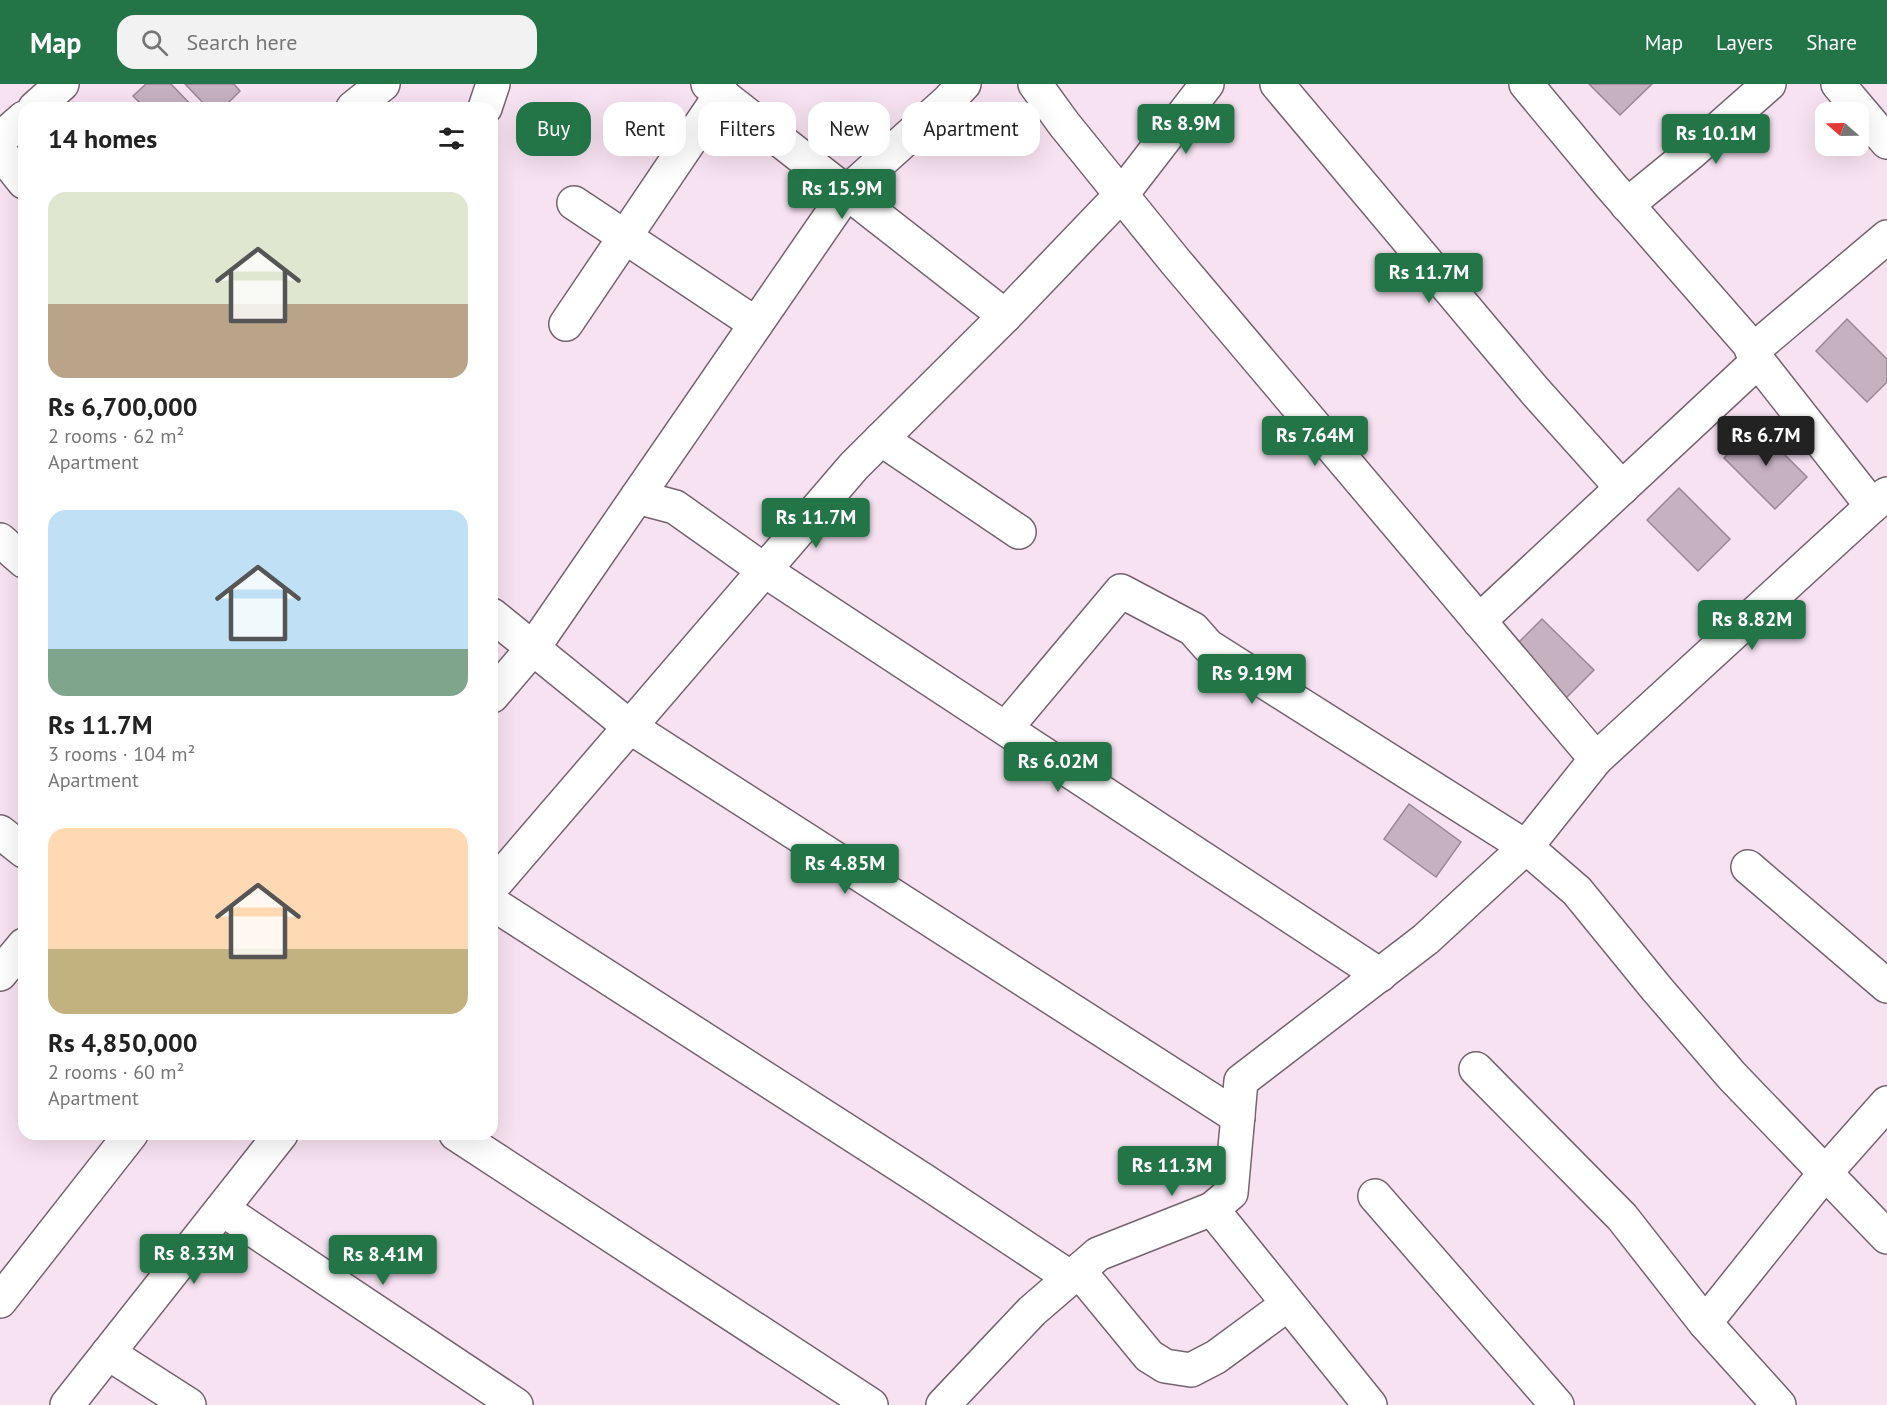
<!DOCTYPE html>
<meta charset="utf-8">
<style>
body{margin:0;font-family:"PT Sans",sans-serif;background:#f2f2f2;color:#222;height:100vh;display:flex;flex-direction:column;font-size:22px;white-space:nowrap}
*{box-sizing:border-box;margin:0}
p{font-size:20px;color:#767676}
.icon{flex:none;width:33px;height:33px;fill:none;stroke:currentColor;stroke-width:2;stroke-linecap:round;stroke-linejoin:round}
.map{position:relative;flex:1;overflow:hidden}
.sheet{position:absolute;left:18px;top:18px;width:480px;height:1038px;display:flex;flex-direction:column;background:#fff;border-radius:18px;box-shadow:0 6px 24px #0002}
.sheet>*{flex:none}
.hud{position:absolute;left:516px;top:18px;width:570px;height:54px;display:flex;gap:12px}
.needle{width:39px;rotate:290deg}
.buttons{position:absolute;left:1815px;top:18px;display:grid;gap:12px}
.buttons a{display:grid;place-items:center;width:54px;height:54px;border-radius:12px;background:#fff;box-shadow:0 6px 24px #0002;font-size:30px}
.price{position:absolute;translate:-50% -51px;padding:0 14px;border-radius:6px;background:#237547;color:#fff;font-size:20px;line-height:39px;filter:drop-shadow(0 2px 3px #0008)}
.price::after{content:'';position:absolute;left:50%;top:36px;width:18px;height:14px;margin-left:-9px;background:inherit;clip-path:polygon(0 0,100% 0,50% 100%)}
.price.selected{background:#222;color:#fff}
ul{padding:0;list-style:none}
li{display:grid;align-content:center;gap:12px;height:318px;padding:0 30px}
li span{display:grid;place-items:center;height:186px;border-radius:18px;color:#555}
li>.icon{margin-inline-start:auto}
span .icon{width:108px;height:108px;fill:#fffc;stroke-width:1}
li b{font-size:26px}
h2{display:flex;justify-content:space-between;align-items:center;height:72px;padding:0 30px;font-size:26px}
.pill{padding:0 21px;border-radius:18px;background:#fff;box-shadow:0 6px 24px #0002;font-size:21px;line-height:54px}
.pill.selected{background:#237547;color:#fff}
header{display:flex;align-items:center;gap:36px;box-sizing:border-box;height:84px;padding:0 30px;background:#237547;color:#fff}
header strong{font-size:28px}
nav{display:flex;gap:33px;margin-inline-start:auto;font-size:21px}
.search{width:420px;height:54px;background:#f2f2f2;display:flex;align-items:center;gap:15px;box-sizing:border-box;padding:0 21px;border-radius:18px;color:#767676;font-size:22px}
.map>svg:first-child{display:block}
.building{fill:#c5b1c0;stroke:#9a8795;stroke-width:1.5}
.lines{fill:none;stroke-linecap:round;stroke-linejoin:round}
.minor-casing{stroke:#756370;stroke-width:36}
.minor{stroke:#fff;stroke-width:33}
</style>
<header>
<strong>Map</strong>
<div class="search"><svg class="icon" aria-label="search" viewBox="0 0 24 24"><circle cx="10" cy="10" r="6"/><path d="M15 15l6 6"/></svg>Search here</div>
<nav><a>Map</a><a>Layers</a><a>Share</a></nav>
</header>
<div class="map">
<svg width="1887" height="1321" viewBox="0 0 1887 1321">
<rect width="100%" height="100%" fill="#f7e2f2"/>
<!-- building -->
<g class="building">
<polygon points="146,0 171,0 194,24 145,24 133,12"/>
<polygon points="185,0 234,0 240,7 223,24 208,24"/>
<polygon points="1589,0 1652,0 1620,31"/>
<polygon points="1847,235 1887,275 1887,298 1867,318 1816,267"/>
<polygon points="1756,342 1807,393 1775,425 1724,374"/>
<polygon points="1679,404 1730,455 1698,487 1647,436"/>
<polygon points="1542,535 1594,586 1562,618 1511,566"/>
<polygon points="1409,720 1461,758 1436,793 1384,755"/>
</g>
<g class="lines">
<!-- minor casing -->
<g class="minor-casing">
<g id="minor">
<polyline points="708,0 1005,232"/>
<polyline points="1277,0 1535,307 1622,404"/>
<polyline points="1526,0 1610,101 1749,260 1758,277 1872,422"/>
<polyline points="1838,0 1887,58"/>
<polyline points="35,24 62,0"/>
<polyline points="353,24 383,0"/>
<polyline points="485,24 493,0"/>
<polyline points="0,55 24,34"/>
<polyline points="0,68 24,98"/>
<polyline points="574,119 756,240"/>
<polyline points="1627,121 1692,68 1769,0"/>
<polyline points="566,240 722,9"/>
<polyline points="1752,267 1887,153"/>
<polyline points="881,355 1019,448"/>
<polyline points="637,413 675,423 764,486 1380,891"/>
<polyline points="0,456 24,477"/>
<polyline points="492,531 630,643 1238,1033"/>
<polyline points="1479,537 1758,277"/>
<polyline points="492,612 533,564 847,108 948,17 964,0"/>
<polyline points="1006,644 1121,507 1193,545 1208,562 1526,763 1596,675 1175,177 1064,40 1035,0"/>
<polyline points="1596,675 1872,422 1887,410"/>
<polyline points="0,748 24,767"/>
<polyline points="1748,783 1887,902"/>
<polyline points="492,803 854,382 1005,232 1122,110 1207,0"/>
<polyline points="492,819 923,1096 1071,1194"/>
<polyline points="0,890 24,861"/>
<polyline points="1476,985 1622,1133 1705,1239 1779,1321"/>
<polyline points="456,1050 871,1321"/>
<polyline points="1375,1112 1557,1321"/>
<polyline points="222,1125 516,1321"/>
<polyline points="1212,1125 1231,1109 1241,997 1426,855 1526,763 1577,807 1657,905 1732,992 1887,1153"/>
<polyline points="1079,1187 1149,1272 1165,1282 1191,1286 1216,1273 1288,1220"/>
<polyline points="0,1217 131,1050"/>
<polyline points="1705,1239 1825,1089 1887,1019"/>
<polyline points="108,1269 189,1321"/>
<polyline points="67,1321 281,1050"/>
<polyline points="943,1321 1032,1227 1098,1170 1212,1125 1370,1321"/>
</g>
</g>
<!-- minor -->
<use href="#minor" class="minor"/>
</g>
</svg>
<div class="buttons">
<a><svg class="needle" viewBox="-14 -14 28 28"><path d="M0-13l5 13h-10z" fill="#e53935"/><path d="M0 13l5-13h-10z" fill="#767676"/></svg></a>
</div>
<b class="price" style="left:1186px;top:71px">Rs 8.9M</b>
<b class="price" style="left:1716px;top:81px">Rs 10.1M</b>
<b class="price" style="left:842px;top:136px">Rs 15.9M</b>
<b class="price" style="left:1429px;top:220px">Rs 11.7M</b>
<b class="price" style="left:1315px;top:383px">Rs 7.64M</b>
<b class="price selected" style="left:1766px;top:383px">Rs 6.7M</b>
<b class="price" style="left:816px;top:465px">Rs 11.7M</b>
<b class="price" style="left:1752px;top:567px">Rs 8.82M</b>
<b class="price" style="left:1252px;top:621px">Rs 9.19M</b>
<b class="price" style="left:1058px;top:709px">Rs 6.02M</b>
<b class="price" style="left:845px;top:811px">Rs 4.85M</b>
<b class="price" style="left:1172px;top:1113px">Rs 11.3M</b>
<b class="price" style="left:194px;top:1201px">Rs 8.33M</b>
<b class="price" style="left:383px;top:1202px">Rs 8.41M</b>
<div class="hud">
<a class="pill selected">Buy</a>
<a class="pill">Rent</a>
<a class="pill">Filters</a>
<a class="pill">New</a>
<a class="pill">Apartment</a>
</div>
<section class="sheet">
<h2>14 homes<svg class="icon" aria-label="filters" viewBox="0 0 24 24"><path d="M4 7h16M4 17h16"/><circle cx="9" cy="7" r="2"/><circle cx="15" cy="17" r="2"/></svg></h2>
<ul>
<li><span style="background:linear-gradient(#dfe7d0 60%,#b9a48a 0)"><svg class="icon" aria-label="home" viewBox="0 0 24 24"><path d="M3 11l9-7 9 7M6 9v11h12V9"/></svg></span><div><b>Rs 6,700,000</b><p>2 rooms · 62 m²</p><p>Apartment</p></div></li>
<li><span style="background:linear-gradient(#bfe0f5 75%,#7fa58c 0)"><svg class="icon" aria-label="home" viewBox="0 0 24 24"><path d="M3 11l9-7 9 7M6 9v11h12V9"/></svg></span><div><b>Rs 11.7M</b><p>3 rooms · 104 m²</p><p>Apartment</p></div></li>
<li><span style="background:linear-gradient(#ffd9b3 65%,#c2b280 0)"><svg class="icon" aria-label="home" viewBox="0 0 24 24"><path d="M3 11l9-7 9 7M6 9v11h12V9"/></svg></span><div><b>Rs 4,850,000</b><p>2 rooms · 60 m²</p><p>Apartment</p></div></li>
</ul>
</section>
</div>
